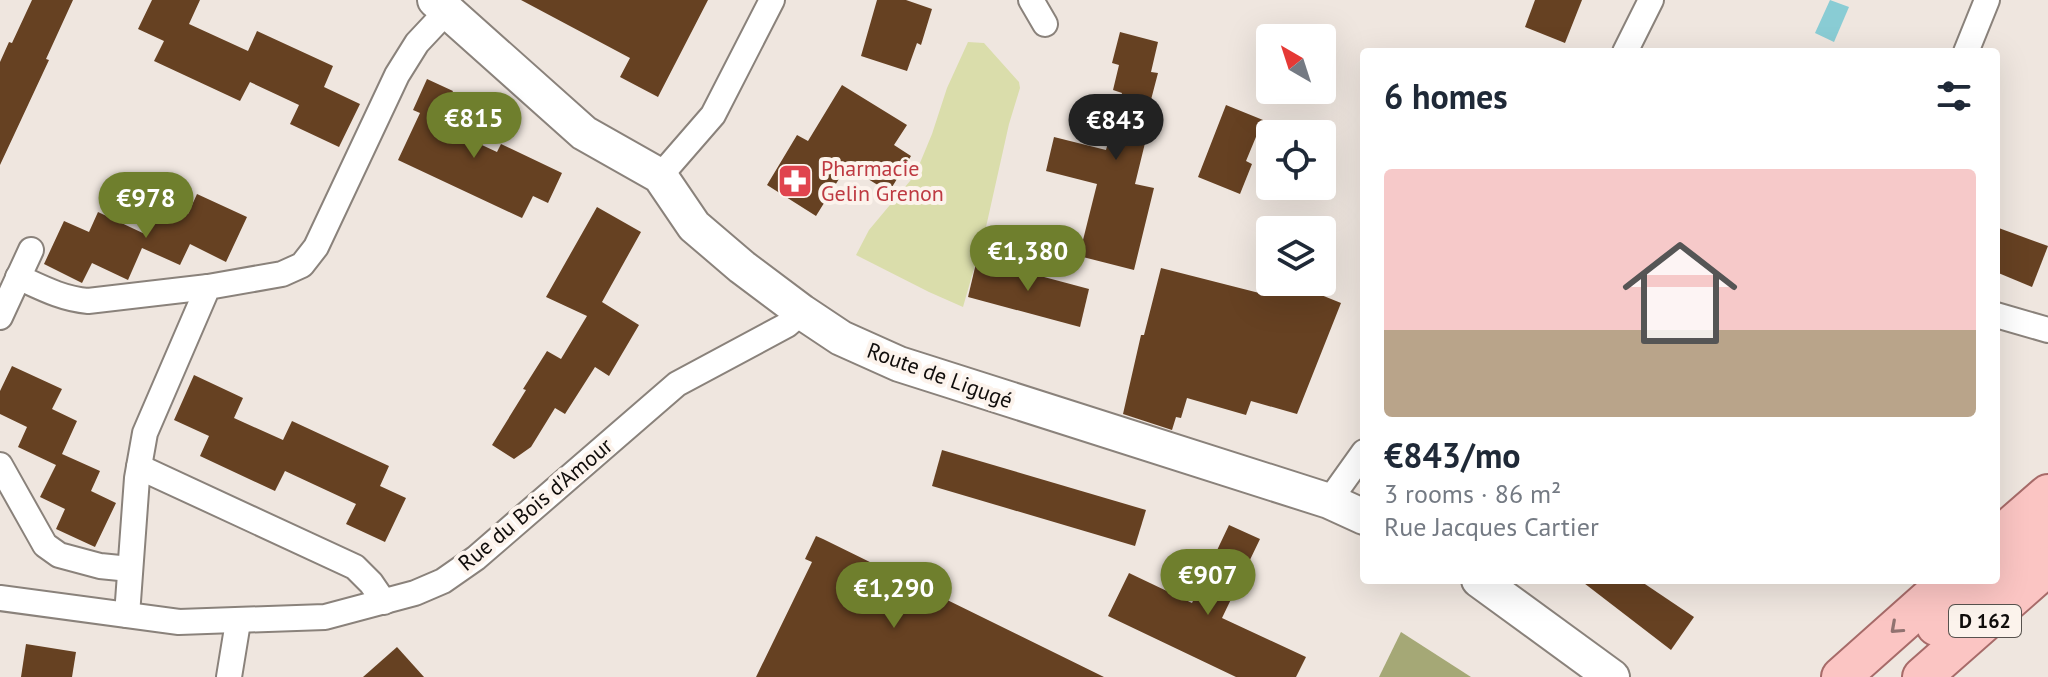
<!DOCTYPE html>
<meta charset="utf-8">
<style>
body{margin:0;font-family:"PT Sans",sans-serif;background:#f2f2f3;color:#1f2937;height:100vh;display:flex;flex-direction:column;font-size:30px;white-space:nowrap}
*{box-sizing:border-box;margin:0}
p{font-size:26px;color:#747a83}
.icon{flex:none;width:44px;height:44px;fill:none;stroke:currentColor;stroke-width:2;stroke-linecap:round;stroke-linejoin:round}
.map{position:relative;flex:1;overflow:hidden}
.drawer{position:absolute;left:1360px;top:48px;width:640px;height:536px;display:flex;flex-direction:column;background:#fff;border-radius:8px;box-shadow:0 8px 32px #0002}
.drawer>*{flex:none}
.needle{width:52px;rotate:321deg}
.tools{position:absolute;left:1256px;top:24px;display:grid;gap:16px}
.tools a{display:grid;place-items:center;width:80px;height:80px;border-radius:8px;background:#fff;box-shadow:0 8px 32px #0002;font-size:40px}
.price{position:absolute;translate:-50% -68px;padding:0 18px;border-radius:28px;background:#6f7f2d;color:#fff;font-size:26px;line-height:52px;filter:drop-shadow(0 2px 4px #0008)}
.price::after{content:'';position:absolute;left:50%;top:48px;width:24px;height:18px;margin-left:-12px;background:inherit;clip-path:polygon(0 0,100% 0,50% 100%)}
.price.current{background:#222;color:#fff}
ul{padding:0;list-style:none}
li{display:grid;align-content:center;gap:16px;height:424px;padding:0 24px}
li+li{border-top:2px solid #e0e1e3}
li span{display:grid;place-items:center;height:248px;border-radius:8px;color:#555}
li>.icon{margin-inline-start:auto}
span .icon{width:144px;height:144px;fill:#fffc;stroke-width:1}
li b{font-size:34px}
h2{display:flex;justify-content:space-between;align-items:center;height:96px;padding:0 24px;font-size:34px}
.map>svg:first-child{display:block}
.green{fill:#daddab}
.forest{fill:#a5a876}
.water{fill:#89ccd4}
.building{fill:#664122}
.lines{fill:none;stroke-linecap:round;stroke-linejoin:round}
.street-casing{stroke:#8a827b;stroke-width:28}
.secondary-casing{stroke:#8a827b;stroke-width:38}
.primary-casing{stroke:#a76b69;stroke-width:42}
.street{stroke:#fff;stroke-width:24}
.secondary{stroke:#fff;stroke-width:34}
.primary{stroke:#fbc5c3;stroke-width:38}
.oneway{stroke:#917270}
.labels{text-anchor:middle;stroke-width:8;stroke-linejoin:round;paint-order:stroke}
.shield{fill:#fcf3ec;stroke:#57524e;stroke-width:2}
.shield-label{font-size:20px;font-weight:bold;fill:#100d0b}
.health-label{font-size:22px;fill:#be3a42;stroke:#fcf3ec;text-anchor:start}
.street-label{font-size:22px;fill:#100d0b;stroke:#fcf3ec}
</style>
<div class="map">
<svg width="2048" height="677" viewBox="0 0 2048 677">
<rect width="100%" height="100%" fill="#efe6df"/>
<!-- green -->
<polygon class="green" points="968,42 984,43 1019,82 1020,88 1009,124 986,227 963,307 929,292 856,255 869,230 915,175 932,134 947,88"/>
<!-- forest -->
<polygon class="forest" points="1401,632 1471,677 1379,677"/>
<!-- water -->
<polygon class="water" points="1830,0 1849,7 1834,42 1815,33"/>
<!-- building -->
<g class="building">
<polygon points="32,0 73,0 46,59 49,60 0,165 0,62 9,42 12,43"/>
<polygon points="152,0 200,0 189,24 248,51 257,31 333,66 324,87 360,104 339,147 290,124 299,105 250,82 240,101 154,61 164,41 138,29"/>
<polygon points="521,0 708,0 658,97 620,77 630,58"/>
<polygon points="877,0 906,0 932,9 921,45 917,43 907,71 861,56"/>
<polygon points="1535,0 1582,0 1565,43 1525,27"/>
<polygon points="1120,32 1158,42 1151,72 1158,73 1141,138 1146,139 1135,184 1154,188 1134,270 1079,256 1097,184 1046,171 1054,137 1106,150 1122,93 1113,90 1119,65 1112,63"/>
<polygon points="427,79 453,91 439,121 444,124 443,127 497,152 501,144 562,173 548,203 533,196 522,218 398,160 420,113 413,110"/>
<polygon points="842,85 907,125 894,145 911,156 889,192 847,166 816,216 767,185 797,135 808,141"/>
<polygon points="1226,105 1263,120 1246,161 1252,164 1240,194 1198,177"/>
<polygon points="197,194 247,217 226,262 190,244 180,265 142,248 128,280 92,263 82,283 44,264 64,221 89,232 98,212 147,235 163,203 188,214"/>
<polygon points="597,207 641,232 602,302 639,325 609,376 595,367 565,414 555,408 531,447 514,459 492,445 526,390 523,389 547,351 561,359 587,316 546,297"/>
<polygon points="1996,227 2048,246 2032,287 1996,272"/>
<polygon points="977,259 1089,289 1080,327 968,297"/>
<polygon points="1161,268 1271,296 1276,282 1289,282 1341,303 1297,414 1251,401 1246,415 1187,398 1181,418 1176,417 1172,430 1123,414 1141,335 1144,335"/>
<polygon points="12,366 62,389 52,409 77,421 62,454 100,471 91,491 116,503 95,547 56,529 65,509 40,497 56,465 18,447 27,427 0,414 0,391"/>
<polygon points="194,375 243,398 234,418 283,440 292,421 389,466 380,486 406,498 385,542 346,524 356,504 285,471 275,491 200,456 209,436 174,420"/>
<polygon points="942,450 1146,510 1135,546 932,486"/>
<polygon points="1229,525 1260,539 1222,618 1306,657 1296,677 1236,677 1108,616 1129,573 1192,603"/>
<polygon points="816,536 823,539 1104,677 756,677 812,562 805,559"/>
<polygon points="1580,580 1639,580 1694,617 1671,650"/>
<polygon points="26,644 76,652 72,677 21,677"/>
<polygon points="397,647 424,677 363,677"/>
</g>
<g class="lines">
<!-- street casing -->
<g class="street-casing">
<g id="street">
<polyline points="1031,0 1045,24"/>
<polyline points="1625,52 1651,0"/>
<polyline points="1966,52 1987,0"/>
<polyline points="660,176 713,115 772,0"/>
<path d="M18,277C42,288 63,299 88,301L208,287"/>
<polyline points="1996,315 2048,330"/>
<polyline points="0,317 31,250"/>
<polyline points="0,465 45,545 59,555 100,566 130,569"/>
<polyline points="139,467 355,567 371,583 384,602"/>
<polyline points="1329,501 1364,452"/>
<polyline points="0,598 179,622 325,617 415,593 443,581 476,558 677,384 787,325 802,312"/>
<polyline points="127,615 137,478 145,433 208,287 282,274 302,265 316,247 397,75 417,43 447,11"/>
<polyline points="229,677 238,622"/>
</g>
</g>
<!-- secondary casing -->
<g class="secondary-casing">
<g id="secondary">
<polyline points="435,0 584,133 660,176 694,226 742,267 802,312 841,338 899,364 1329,501 1364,517"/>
<polyline points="1479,580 1612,677"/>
</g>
</g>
<!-- primary casing -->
<g class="primary-casing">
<g id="primary">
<polyline points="2002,534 2048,494"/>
<polyline points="1996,572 2048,525"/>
<polyline points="1936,626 1987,580"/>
<polyline points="1841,677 1950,580"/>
<polyline points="1922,677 2048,566"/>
</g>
</g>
<!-- street -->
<use href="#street" class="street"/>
<!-- secondary -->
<use href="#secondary" class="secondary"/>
<!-- primary -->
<use href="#primary" class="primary"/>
</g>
<!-- one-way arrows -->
<defs><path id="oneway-chevron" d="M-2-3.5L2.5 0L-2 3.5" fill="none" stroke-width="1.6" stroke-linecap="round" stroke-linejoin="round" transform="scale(2)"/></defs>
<use class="oneway" href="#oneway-chevron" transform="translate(1896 628) rotate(138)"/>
<!-- icons -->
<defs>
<g id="pharmacy-square" transform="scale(1.8)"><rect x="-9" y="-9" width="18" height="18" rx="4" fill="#e0444e" stroke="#fcf3ec"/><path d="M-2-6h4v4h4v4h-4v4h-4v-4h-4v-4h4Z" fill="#fff"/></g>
</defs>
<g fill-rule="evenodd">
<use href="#pharmacy-square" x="795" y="181"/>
</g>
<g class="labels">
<!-- shield labels -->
<rect class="shield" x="1949" y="605" width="72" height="32" rx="6"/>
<g class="shield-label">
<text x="1985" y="628">D 162</text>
</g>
<!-- health labels -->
<g class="health-label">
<text x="821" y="176">Pharmacie<tspan x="821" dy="25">Gelin Grenon</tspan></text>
</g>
<!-- street labels -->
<g class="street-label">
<text transform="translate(940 375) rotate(20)" y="8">Route de Ligugé</text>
<text transform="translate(535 504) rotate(-40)" y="8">Rue du Bois d'Amour</text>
</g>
</g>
</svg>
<div class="tools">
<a><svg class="needle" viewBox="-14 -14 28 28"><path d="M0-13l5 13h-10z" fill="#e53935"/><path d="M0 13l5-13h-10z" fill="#747a83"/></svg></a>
<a><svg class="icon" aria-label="locate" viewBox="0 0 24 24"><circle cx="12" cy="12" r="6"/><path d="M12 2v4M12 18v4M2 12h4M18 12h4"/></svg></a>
<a><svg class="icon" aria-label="layers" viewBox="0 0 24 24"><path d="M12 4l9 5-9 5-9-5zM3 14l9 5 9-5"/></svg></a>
</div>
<b class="price" style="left:474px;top:160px">€815</b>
<b class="price current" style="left:1116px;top:162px">€843</b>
<b class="price" style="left:146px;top:240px">€978</b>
<b class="price" style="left:1028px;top:293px">€1,380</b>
<b class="price" style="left:1208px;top:617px">€907</b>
<b class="price" style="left:894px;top:630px">€1,290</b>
<section class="drawer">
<h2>6 homes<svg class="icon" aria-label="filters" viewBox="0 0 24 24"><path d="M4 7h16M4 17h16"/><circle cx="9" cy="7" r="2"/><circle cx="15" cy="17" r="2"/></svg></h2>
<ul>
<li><span style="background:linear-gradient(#f6c9c9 65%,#b9a48a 0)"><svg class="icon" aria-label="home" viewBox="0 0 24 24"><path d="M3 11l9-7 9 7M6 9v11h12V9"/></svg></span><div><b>€843/mo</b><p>3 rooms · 86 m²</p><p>Rue Jacques Cartier</p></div></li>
</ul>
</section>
</div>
